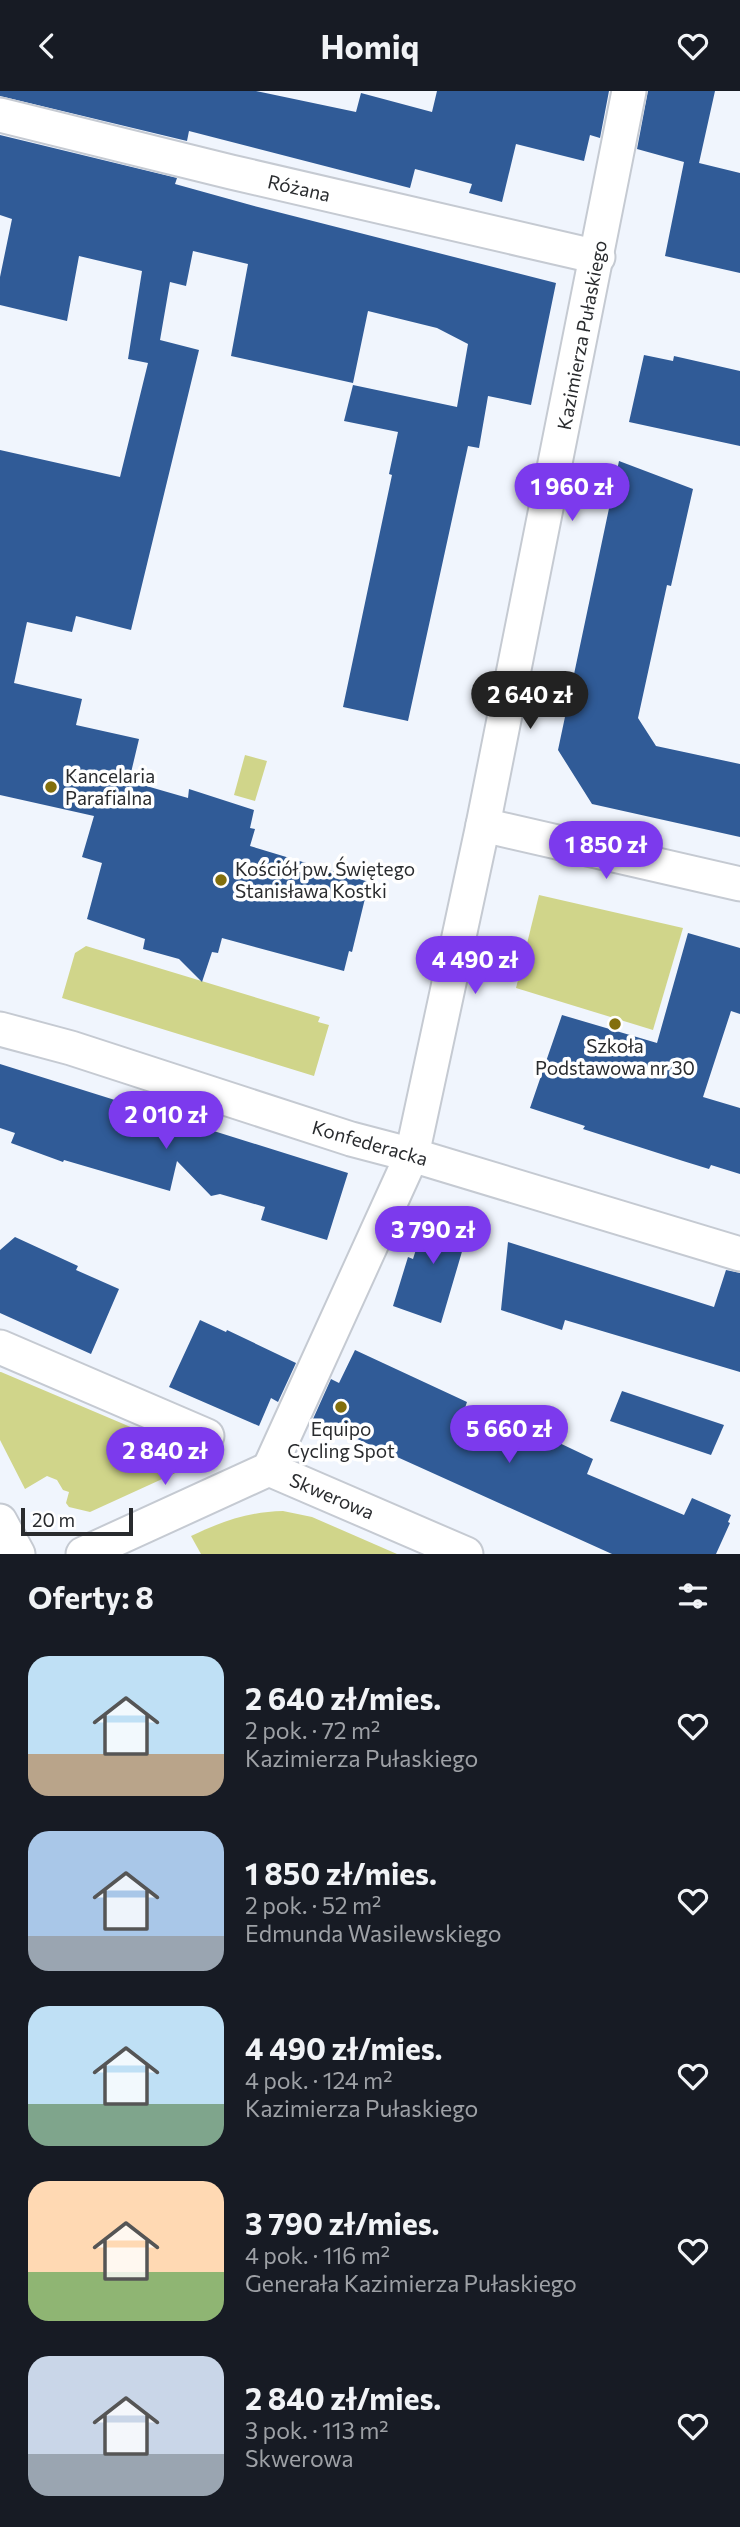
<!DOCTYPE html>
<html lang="pl">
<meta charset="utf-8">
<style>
body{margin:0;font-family:Commissioner,sans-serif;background:#20242c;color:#f1f3f6;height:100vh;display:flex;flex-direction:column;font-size:26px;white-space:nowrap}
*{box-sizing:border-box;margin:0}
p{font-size:23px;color:#9ea1a6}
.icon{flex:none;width:38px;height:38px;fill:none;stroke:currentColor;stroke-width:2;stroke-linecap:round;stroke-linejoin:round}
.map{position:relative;height:1463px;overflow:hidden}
.details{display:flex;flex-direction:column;background:#171b24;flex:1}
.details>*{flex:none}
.scale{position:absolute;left:21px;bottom:18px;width:112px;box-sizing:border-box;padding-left:7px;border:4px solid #292b2e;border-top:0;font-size:19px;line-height:24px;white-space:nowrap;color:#292b2e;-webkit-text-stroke:5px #fff;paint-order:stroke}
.price{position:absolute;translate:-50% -60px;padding:0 16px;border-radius:24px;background:#7c3aed;color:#fff;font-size:23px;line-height:46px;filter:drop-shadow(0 2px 4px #0008)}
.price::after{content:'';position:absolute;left:50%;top:42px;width:21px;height:16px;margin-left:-10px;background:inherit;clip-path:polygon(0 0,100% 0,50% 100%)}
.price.current{background:#222;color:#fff}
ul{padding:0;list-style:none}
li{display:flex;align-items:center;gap:21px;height:175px;padding:0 28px}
li span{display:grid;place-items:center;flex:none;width:196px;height:140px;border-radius:21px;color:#555}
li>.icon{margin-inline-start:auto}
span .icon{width:84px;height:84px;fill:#fffc;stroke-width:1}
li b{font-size:30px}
h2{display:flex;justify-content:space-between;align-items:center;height:84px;padding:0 28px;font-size:30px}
header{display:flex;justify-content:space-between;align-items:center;height:91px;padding:0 28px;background:#171b24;font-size:32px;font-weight:700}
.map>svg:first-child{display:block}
.green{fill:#d0d58a}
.building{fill:#305b97}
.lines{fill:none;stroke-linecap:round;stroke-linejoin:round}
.street-casing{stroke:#c5cad2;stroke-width:37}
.street{stroke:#fff;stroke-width:33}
.poi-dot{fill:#826f0d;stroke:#fff;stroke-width:2.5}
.labels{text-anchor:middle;stroke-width:7;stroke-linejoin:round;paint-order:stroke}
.street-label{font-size:19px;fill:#292b2e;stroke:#fff}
.poi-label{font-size:19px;fill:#292b2e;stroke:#fff;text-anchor:start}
</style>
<header><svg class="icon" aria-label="back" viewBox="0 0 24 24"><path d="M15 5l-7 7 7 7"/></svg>Homiq<svg class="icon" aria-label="heart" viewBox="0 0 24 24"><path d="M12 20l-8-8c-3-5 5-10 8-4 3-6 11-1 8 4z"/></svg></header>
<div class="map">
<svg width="740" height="1463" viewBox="0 0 740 1463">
<rect width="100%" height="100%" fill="#f0f5fd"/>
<!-- green -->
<g class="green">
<polygon points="245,664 267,670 255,710 234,704"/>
<polygon points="539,804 683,837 653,939 516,897"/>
<polygon points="86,855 320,926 318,931 329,934 314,985 62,907 75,862"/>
<polygon points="0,1281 1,1281 206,1368 90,1421 69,1416 66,1412 69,1401 63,1399 57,1389 47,1385 25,1398 0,1349"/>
<path d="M283,1420L312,1426L397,1463H201L191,1445C223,1430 247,1421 283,1420Z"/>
</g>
<!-- building -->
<g class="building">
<polygon points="0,0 256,0 356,21 361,2 432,21 437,0 609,0 600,47 590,44 584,70 516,53 502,111 469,102 472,93 415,78 410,97 189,40 187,50 0,5"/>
<polygon points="648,0 715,0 699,72 740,82 740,182 665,165 684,71 637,58"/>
<polygon points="0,44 177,87 175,93 258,116 556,192 531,314 488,305 479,357 468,355 408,630 343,616 392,384 389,383 398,341 344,330 353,294 457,316 468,253 437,237 368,220 353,292 231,265 248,173 193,160 186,195 170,191 160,249 199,259 131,539 76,525 72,541 27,531 14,592 82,608 76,634 139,648 129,690 188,707 189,698 254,719 250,737 255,738 250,755 369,791 352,861 349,860 344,880 222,847 218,862 212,861 202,891 179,868 143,858 145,848 87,828 102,772 82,766 94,725 0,704 0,359 120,386 148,272 128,268 142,180 79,165 67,230 0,214 0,186 12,128 0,124"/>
<polygon points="644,264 673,270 674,265 740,280 740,355 629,331"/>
<polygon points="619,370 693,398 671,495 667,494 638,627 656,655 740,673 740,746 592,713 558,659"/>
<polygon points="688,842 740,857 740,923 731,920 703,1006 740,1017 740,1083 711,1074 709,1078 683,1070 583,1038 585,1035 530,1017 562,924 657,952"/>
<polygon points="0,973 348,1082 327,1149 261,1129 265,1116 220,1103 211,1105 177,1070 170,1100 64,1069 63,1071 11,1052 15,1042 0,1037"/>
<polygon points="429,1117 471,1130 441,1232 393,1215 408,1166 413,1168"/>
<polygon points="15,1146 78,1175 76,1179 119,1198 91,1263 0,1222 0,1159"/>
<polygon points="508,1151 714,1216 726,1179 740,1182 740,1281 565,1229 562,1239 501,1219"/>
<polygon points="200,1229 226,1241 227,1239 296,1272 278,1311 271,1307 259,1335 169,1296"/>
<polygon points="355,1259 467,1311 464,1320 513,1342 549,1352 551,1348 593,1368 587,1383 684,1424 692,1407 731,1424 728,1431 730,1432 716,1463 612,1463 313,1328 331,1288 339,1292"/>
<polygon points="622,1300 724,1334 711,1364 610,1330"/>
</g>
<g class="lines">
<!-- street casing -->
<g class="street-casing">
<g id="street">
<polyline points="0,24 231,81 598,166"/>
<polyline points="483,734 740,793"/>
<polyline points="0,938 71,957 351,1048 412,1064 740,1163"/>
<polyline points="0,1256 207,1345"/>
<polyline points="269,1378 412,1064 483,734 629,0"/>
<polyline points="0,1430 18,1463"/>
<polyline points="83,1463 269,1378 466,1463"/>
</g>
</g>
<!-- street -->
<use href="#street" class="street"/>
</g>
<!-- markers -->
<g class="poi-dot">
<circle cx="51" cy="696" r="7"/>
<circle cx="221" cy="789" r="7"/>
<circle cx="615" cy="933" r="7"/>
<circle cx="341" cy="1316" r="7"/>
</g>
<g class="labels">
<!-- street labels -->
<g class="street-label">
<text transform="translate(299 97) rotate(13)" y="7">Różana</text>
<text transform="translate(582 244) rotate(-79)" y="7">Kazimierza Pułaskiego</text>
<text transform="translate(370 1052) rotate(16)" y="7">Konfederacka</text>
<text transform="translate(332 1405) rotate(23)" y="7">Skwerowa</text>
</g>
<!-- poi labels -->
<g class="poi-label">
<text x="65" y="692">Kancelaria<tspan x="65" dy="22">Parafialna</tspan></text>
<text x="235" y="785">Kościół pw. Świętego<tspan x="235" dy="22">Stanisława Kostki</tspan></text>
<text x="615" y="962" text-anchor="middle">Szkoła<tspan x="615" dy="22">Podstawowa nr 30</tspan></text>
<text x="341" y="1345" text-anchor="middle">Equipo<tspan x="341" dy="22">Cycling Spot</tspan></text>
</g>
</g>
</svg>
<div class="scale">20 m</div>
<b class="price" style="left:572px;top:432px">1 960 zł</b>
<b class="price current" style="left:530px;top:640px">2 640 zł</b>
<b class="price" style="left:606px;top:790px">1 850 zł</b>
<b class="price" style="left:475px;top:905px">4 490 zł</b>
<b class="price" style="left:166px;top:1060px">2 010 zł</b>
<b class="price" style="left:433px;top:1175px">3 790 zł</b>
<b class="price" style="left:509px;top:1374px">5 660 zł</b>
<b class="price" style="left:165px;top:1396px">2 840 zł</b>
</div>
<section class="details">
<h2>Oferty: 8<svg class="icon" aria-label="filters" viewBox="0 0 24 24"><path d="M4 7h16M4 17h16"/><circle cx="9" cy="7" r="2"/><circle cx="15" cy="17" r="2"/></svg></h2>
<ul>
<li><span style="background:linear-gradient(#bfe0f5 70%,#b9a48a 0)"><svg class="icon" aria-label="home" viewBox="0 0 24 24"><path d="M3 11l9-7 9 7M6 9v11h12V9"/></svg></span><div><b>2 640 zł/mies.</b><p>2 pok. · 72 m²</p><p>Kazimierza Pułaskiego</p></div><svg class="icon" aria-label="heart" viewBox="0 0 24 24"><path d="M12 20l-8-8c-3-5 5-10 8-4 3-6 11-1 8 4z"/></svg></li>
<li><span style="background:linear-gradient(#a9c7e8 75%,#9aa5b1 0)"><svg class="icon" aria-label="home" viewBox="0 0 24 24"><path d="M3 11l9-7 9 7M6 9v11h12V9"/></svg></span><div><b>1 850 zł/mies.</b><p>2 pok. · 52 m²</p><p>Edmunda Wasilewskiego</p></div><svg class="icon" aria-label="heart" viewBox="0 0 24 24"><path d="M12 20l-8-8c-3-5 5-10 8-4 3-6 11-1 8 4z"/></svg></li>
<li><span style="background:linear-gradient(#bfe0f5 70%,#7fa58c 0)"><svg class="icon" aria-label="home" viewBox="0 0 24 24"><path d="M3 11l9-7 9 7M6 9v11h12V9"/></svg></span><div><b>4 490 zł/mies.</b><p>4 pok. · 124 m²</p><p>Kazimierza Pułaskiego</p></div><svg class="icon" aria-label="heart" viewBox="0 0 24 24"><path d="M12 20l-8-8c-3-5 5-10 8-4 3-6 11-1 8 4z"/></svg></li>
<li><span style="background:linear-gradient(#ffd9b3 65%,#8fb573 0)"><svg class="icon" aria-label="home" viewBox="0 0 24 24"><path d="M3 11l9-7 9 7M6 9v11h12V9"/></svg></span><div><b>3 790 zł/mies.</b><p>4 pok. · 116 m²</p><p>Generała Kazimierza Pułaskiego</p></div><svg class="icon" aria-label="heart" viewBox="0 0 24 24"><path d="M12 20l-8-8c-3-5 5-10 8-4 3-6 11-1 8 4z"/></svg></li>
<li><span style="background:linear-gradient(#c9d6e8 70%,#9aa5b1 0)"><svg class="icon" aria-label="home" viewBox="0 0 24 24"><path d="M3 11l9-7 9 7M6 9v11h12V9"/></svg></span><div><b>2 840 zł/mies.</b><p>3 pok. · 113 m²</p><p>Skwerowa</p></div><svg class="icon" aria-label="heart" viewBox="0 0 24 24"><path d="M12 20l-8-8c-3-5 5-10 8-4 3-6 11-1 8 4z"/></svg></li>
</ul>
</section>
